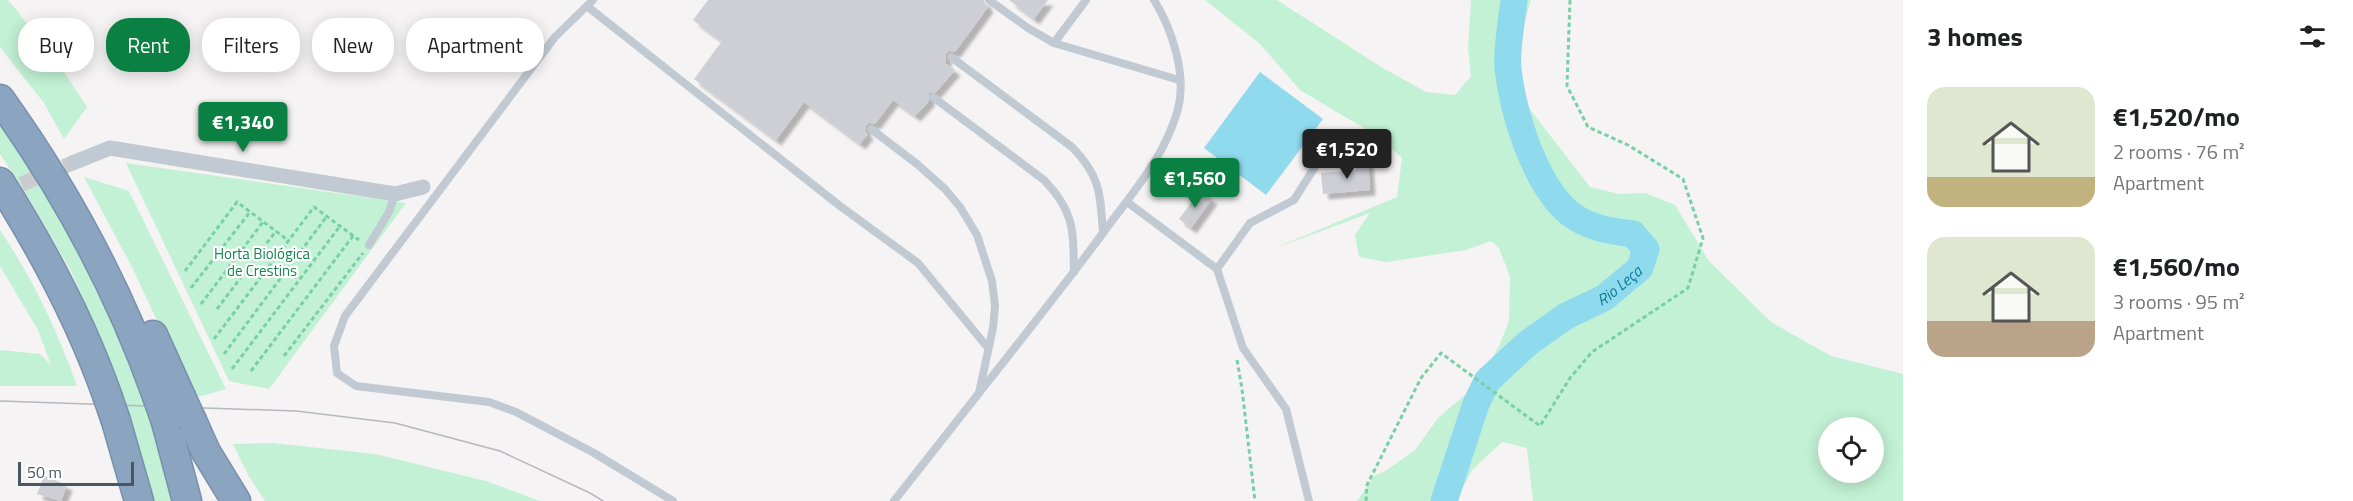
<!DOCTYPE html>
<meta charset="utf-8">
<style>
body{margin:0;font-family:"Titillium Web",sans-serif;background:#f2f2f2;color:#202124;height:100vh;display:flex;flex-direction:column;font-size:22px;white-space:nowrap}
*{box-sizing:border-box;margin:0}
p{font-size:20px;color:#757577}
.icon{flex:none;width:33px;height:33px;fill:none;stroke:currentColor;stroke-width:2;stroke-linecap:round;stroke-linejoin:round}
.map{position:relative;flex:1;overflow:hidden}
.sheet{display:flex;flex-direction:column;background:#fff;width:450px}
.sheet>*{flex:none}
.guide{position:absolute;left:18px;top:18px;width:570px;height:54px;display:flex;gap:12px}
.fabs{position:absolute;left:1818px;top:417px;display:grid;gap:12px}
.fabs a{display:grid;place-items:center;width:66px;height:66px;border-radius:50%;background:#fff;box-shadow:0 3px 15px #0003;font-size:30px}
.scale{position:absolute;left:18px;bottom:15px;width:116px;box-sizing:border-box;padding-left:6px;border:3px solid #4a5661;border-top:0;font-size:16px;line-height:21px;white-space:nowrap;color:#4a5661;-webkit-text-stroke:4px #fff;paint-order:stroke}
.price{position:absolute;translate:-50% -51px;padding:0 14px;border-radius:6px;background:#0b8043;color:#fff;font-size:20px;line-height:39px;filter:drop-shadow(0 2px 3px #0008)}
.price::after{content:'';position:absolute;left:50%;top:36px;width:18px;height:14px;margin-left:-9px;background:inherit;clip-path:polygon(0 0,100% 0,50% 100%)}
.price.active{background:#222;color:#fff}
ul{padding:0;list-style:none}
li{display:flex;align-items:center;gap:18px;height:150px;padding:0 24px}
li span{display:grid;place-items:center;flex:none;width:168px;height:120px;border-radius:18px;color:#555}
li>.icon{margin-inline-start:auto}
span .icon{width:72px;height:72px;fill:#fffc;stroke-width:1}
li b{font-size:26px}
h2{display:flex;justify-content:space-between;align-items:center;height:72px;padding:0 24px;font-size:26px}
.tag{padding:0 21px;border-radius:24px;background:#fff;box-shadow:0 3px 15px #0003;font-size:21px;line-height:54px}
.tag.active{background:#0b8043;color:#fff}
main{display:flex;flex:1;min-height:0}
.map>svg:first-child{display:block}
.green{fill:#c3f1d5;fill-rule:evenodd}
.water{fill:#90daee}
.lines{fill:none;stroke-linecap:round;stroke-linejoin:round}
.river{stroke:#90daee;stroke-width:27}
.building{fill:#cdcfd5;filter:url(#shadow)}
.street-tunnel{stroke:#caccce;stroke-width:15;stroke-dasharray:15 8;stroke-linecap:butt}
.highway-casing{stroke:#7690ad;stroke-width:31}
.path{stroke:#7ad0a6;stroke-width:3;stroke-dasharray:4.5 3;stroke-linecap:butt}
.lane{stroke:#c1cad2;stroke-width:8}
.street{stroke:#c1cad2;stroke-width:15}
.highway{stroke:#8ba5c1;stroke-width:28}
.tram{stroke:#b5b8bd;stroke-width:1.5}
.highway-bridge-casing{stroke:#7690ad;stroke-width:31;stroke-linecap:butt}
.highway-bridge{stroke:#8ba5c1;stroke-width:28}
.labels{text-anchor:middle;stroke-width:4.5;stroke-linejoin:round;paint-order:stroke}
.park-label{font-size:15px;fill:#17864f;stroke:#fff}
.water-label{font-size:16px;font-style:italic;fill:#0c7c9b;stroke:#fff}
</style>
<main>
<div class="map">
<svg width="1903" height="501" viewBox="0 0 1903 501">
<defs>
<filter id="shadow"><feDropShadow dx="5.5" dy="5.5" stdDeviation="1.5" flood-color="#0004"/></filter>
</defs>
<rect width="100%" height="100%" fill="#f5f3f3"/>
<!-- green -->
<g class="green">
<polygon points="0,0 8,0 14,7 62,69 87,107 64,139 44,103 0,47"/>
<path d="M1205,0H1277L1381,67L1426,92L1455,95L1471,76L1468,47L1471,0H1531L1522,31L1517,67L1518,94L1590,187L1619,194L1645,193L1675,205L1709,261L1771,322L1831,356L1903,374V501H1533L1527,448L1502,442L1472,470L1456,501H1357L1374,476L1387,470L1415,450L1438,418L1479,383L1499,346L1509,321L1510,277L1499,248L1491,241L1466,250L1386,262L1359,257L1355,235L1370,213L1273,249L1397,197L1402,158L1379,137L1300,90L1260,44ZM1828,428H1874V472H1828Z"/>
<path d="M0,123C81,237 140,365 172,501H154L132,421L114,370L72,273L29,198L0,154Z"/>
<polygon points="126,163 406,203 269,389 229,381"/>
<polygon points="84,177 129,191 226,389 198,397 194,390 190,391 132,267"/>
<path d="M0,230C33,279 57,330 77,386H0V350L40,354L51,365L38,330L0,266Z"/>
<polygon points="272,443 375,454 486,481 540,501 265,501 248,475 233,444"/>
</g>
<!-- water -->
<g class="water">
<polygon points="1260,72 1323,119 1266,195 1204,148"/>
<circle cx="1335" cy="144" r="12"/>
</g>
<g class="lines">
<!-- river -->
<path class="river" id="s1" d="M1444,501L1476,404L1487,381L1528,343L1566,316L1604,298L1640,268L1646,249L1633,234C1610,231 1587,228 1568,212C1534,182 1513,113 1508,69C1506,49 1512,20 1514,0"/>
</g>
<!-- building -->
<g class="building">
<polygon points="708,0 983,0 988,7 955,52 949,51 946,54 946,64 955,70 936,92 929,93 929,101 915,116 893,100 875,124 869,123 866,126 865,131 868,134 860,144 804,102 776,140 694,79 722,41 693,20"/>
<polygon points="1009,0 1048,0 1034,19"/>
<polygon points="1368,160 1370,190 1323,194 1321,173 1356,170 1355,161"/>
<polygon points="1200,191 1212,199 1191,228 1179,219"/>
<polygon points="44,476 67,485 61,501 37,494"/>
</g>
<g class="lines">
<!-- street-tunnel -->
<polyline class="street-tunnel" points="0,193 75,162"/>
<!-- highway casing -->
<g class="highway-casing">
<g id="highway">
<path d="M0,99C66,191 119,289 157,396"/>
<path d="M0,182C43,250 80,319 107,395"/>
<polyline points="153,335 181,397"/>
<polyline points="116,421 139,501"/>
<polyline points="166,422 187,501"/>
<polyline points="193,423 206,452 236,501"/>
</g>
</g>
<!-- path -->
<g class="path">
<polyline points="185,271 237,202 289,241"/>
<polyline points="191,288 250,212"/>
<polyline points="201,304 263,222"/>
<polyline points="217,309 276,231"/>
<polyline points="214,339 314,207 359,240"/>
<polyline points="224,354 327,216"/>
<polyline points="284,356 363,253"/>
<polyline points="1237,360 1242,389 1255,501"/>
<polyline points="232,369 340,226"/>
<polyline points="251,371 353,236"/>
<polyline points="1366,501 1367,485 1421,378 1441,353 1540,426 1570,378 1592,352 1688,288 1703,238 1683,179 1628,145 1588,127 1567,86 1570,0"/>
</g>
<!-- lane -->
<g class="lane">
<polyline points="593,0 555,37 345,316 334,346 337,373 356,386 489,402 516,412 594,453 673,501"/>
<polyline points="989,0 1028,28 1054,43 1179,80"/>
<polyline points="588,7 840,206 918,263 988,348"/>
<polyline points="1054,43 1086,0"/>
<path d="M951,57L1072,147C1101,177 1100,193 1103,233"/>
<path d="M933,97L1044,180C1075,212 1073,230 1074,272"/>
<polyline points="871,129 917,164 945,189 960,207 977,235 992,281 995,306 993,328 979,393 894,501"/>
<polyline points="1127,202 1217,269 1243,348 1286,409 1309,501"/>
<polyline points="369,245 389,212 395,194"/>
<polyline points="1217,269 1250,223 1294,200 1316,165"/>
<path d="M979,393C1021,340 1063,287 1103,233C1132,193 1164,159 1178,109C1187,75 1172,29 1154,0"/>
</g>
<!-- street -->
<polyline class="street" points="75,162 110,148 395,194 423,187"/>
<!-- highway -->
<use href="#highway" class="highway"/>
<!-- tram -->
<polyline class="tram" points="0,401 296,411 395,423 500,451 590,493 603,501"/>
<!-- highway-bridge casing -->
<g class="highway-bridge-casing">
<g id="highway-bridge">
<polyline points="107,395 116,421"/>
<polyline points="157,396 166,422"/>
<polyline points="181,397 193,423"/>
</g>
</g>
<!-- highway-bridge -->
<use href="#highway-bridge" class="highway-bridge"/>
</g>
<g class="labels">
<!-- park labels -->
<g class="park-label">
<text x="262" y="259">Horta Biológica<tspan x="262" dy="17">de Crestins</tspan></text>
</g>
<!-- water labels -->
<g class="water-label">
<text dy="6" stroke="none"><textPath href="#s1" startOffset="292">Rio Leça</textPath></text>
</g>
</g>
</svg>
<div class="fabs">
<a><svg class="icon" aria-label="locate" viewBox="0 0 24 24"><circle cx="12" cy="12" r="6"/><path d="M12 2v4M12 18v4M2 12h4M18 12h4"/></svg></a>
</div>
<div class="scale">50 m</div>
<b class="price" style="left:243px;top:153px">€1,340</b>
<b class="price active" style="left:1347px;top:180px">€1,520</b>
<b class="price" style="left:1195px;top:209px">€1,560</b>
<div class="guide">
<a class="tag">Buy</a>
<a class="tag active">Rent</a>
<a class="tag">Filters</a>
<a class="tag">New</a>
<a class="tag">Apartment</a>
</div>
</div>
<section class="sheet">
<h2>3 homes<svg class="icon" aria-label="filters" viewBox="0 0 24 24"><path d="M4 7h16M4 17h16"/><circle cx="9" cy="7" r="2"/><circle cx="15" cy="17" r="2"/></svg></h2>
<ul>
<li><span style="background:linear-gradient(#dfe7d0 75%,#c2b280 0)"><svg class="icon" aria-label="home" viewBox="0 0 24 24"><path d="M3 11l9-7 9 7M6 9v11h12V9"/></svg></span><div><b>€1,520/mo</b><p>2 rooms · 76 m²</p><p>Apartment</p></div></li>
<li><span style="background:linear-gradient(#dfe7d0 70%,#b9a48a 0)"><svg class="icon" aria-label="home" viewBox="0 0 24 24"><path d="M3 11l9-7 9 7M6 9v11h12V9"/></svg></span><div><b>€1,560/mo</b><p>3 rooms · 95 m²</p><p>Apartment</p></div></li>
</ul>
</section>
</main>
